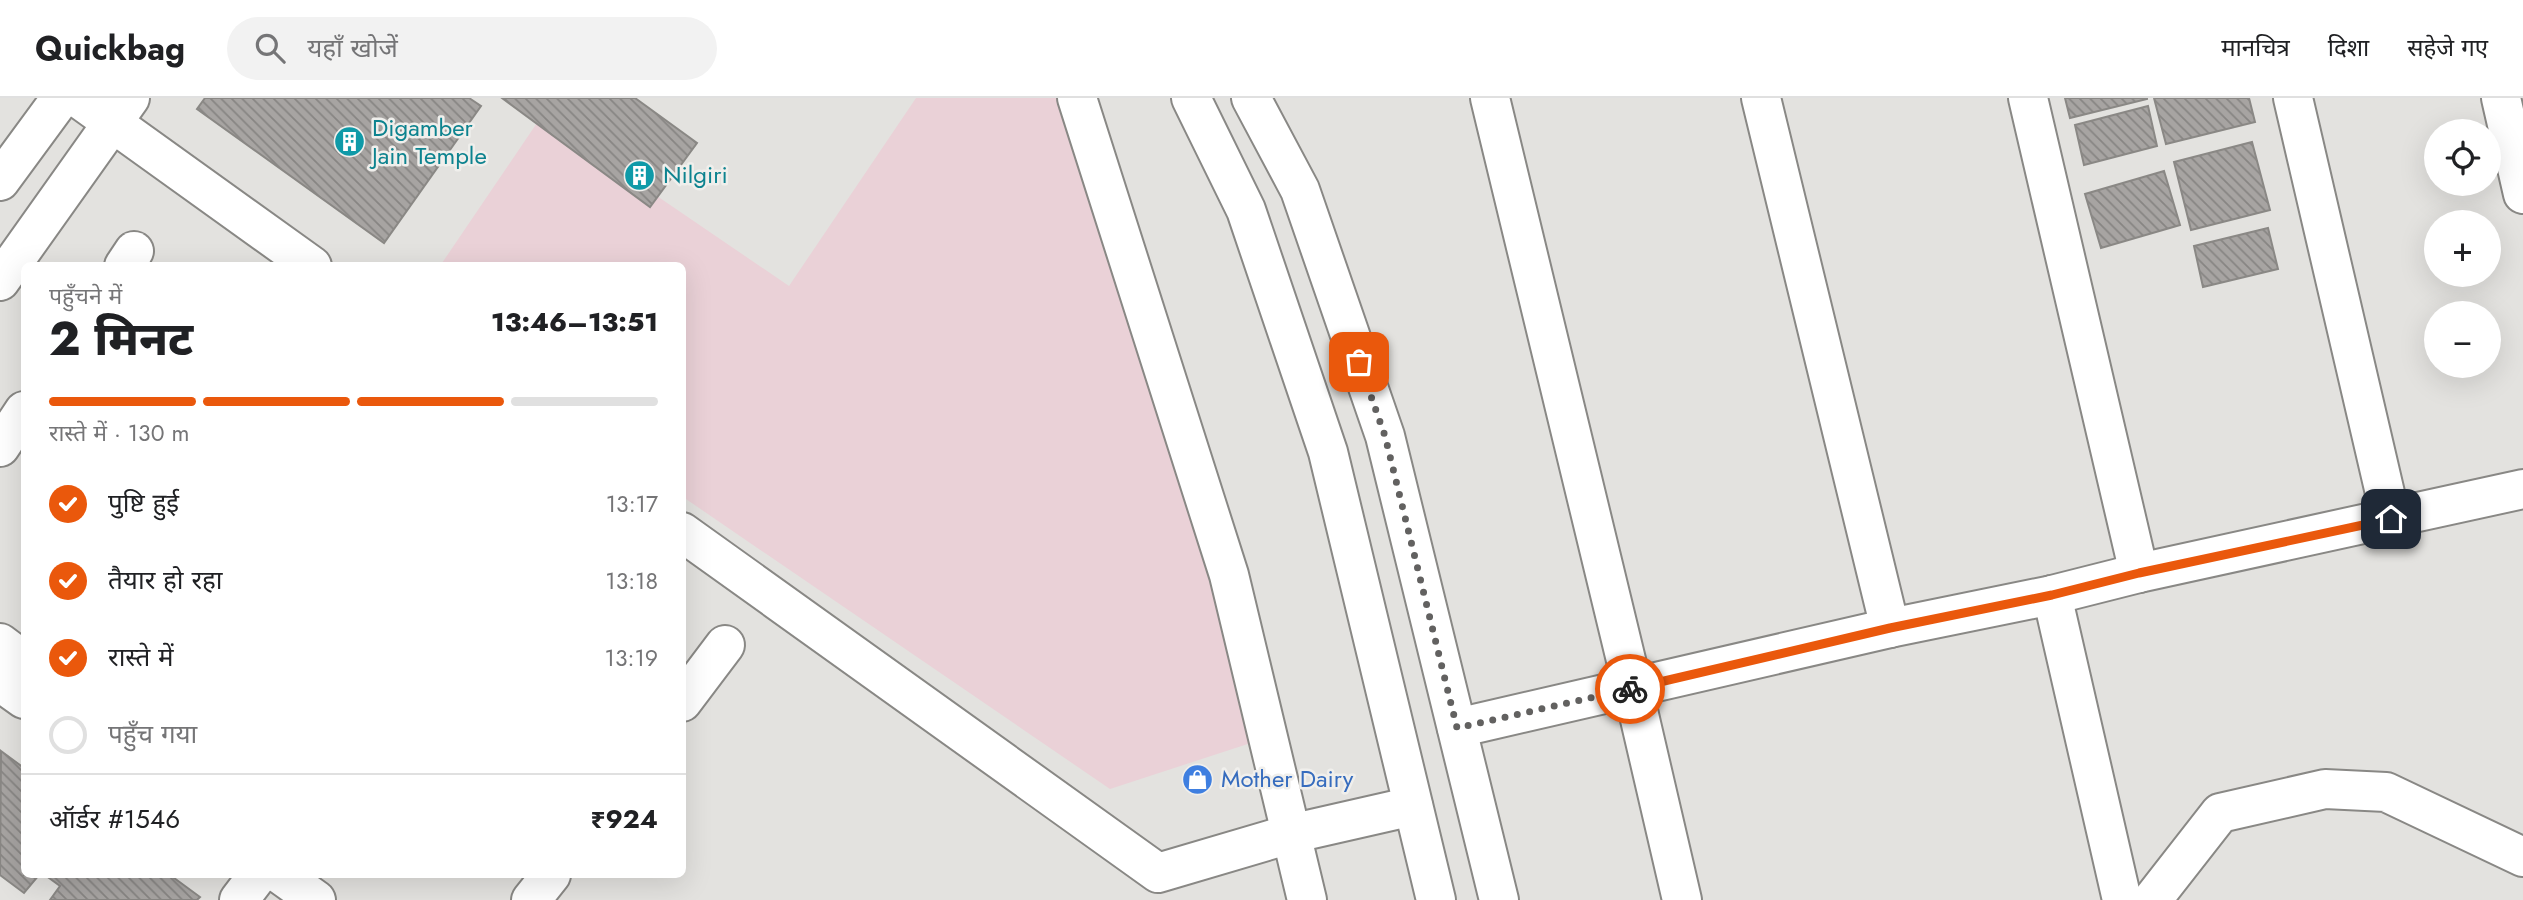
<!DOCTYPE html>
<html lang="hi">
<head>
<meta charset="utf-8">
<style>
	:root { --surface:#fff; --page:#f2f2f2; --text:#202124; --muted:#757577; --line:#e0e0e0; --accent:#ea580c }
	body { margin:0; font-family:Jost,"Noto Sans Devanagari",sans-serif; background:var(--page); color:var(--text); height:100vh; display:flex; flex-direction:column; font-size:26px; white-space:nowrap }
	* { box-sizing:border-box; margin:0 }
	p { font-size:23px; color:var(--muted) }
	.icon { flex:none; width:38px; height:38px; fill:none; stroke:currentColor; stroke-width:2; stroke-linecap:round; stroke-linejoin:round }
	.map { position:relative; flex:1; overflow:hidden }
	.panel { position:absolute; left:21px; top:164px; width:665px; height:616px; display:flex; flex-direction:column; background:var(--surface); border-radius:10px; box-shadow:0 7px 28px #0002 }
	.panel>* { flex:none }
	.controls { position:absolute; left:2424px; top:21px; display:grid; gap:14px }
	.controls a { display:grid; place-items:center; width:77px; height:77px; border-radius:50%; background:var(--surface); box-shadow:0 7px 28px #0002; font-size:35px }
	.pin { position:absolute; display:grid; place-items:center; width:60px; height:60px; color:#fff; margin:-30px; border-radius:14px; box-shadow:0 4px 10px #0006 }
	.courier { position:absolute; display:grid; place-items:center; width:70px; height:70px; margin:-35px; border:5px solid #ea580c; border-radius:50%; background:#fff; color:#222; box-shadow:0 2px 9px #0007 }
	.summary em { font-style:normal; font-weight:800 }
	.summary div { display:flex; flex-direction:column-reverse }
	.summary { display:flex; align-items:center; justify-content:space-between; height:119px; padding:0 28px }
	h1 { font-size:46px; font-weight:800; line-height:52px }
	.bar { display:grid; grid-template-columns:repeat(4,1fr); gap:10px 7px; align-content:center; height:84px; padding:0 28px }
	.bar i { height:9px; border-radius:5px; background:var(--line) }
	.bar .on { background:var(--accent) }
	.bar p { grid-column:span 4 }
	.line { display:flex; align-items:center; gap:18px; padding:0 28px; border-top:2px solid var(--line) }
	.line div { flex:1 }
	ol { padding:0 28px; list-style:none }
	li { display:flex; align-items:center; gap:21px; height:77px }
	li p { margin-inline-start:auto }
	li .icon { padding:7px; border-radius:50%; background:var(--accent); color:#fff; stroke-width:4 }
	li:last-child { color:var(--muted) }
	li i { width:38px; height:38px; border:4px solid var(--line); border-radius:50% }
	header { display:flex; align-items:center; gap:42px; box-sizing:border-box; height:98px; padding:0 35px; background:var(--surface); border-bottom:2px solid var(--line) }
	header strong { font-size:33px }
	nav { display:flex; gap:38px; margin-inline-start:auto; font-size:24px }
	.search { width:490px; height:63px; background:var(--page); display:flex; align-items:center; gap:18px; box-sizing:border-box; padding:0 24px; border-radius:38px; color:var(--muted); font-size:26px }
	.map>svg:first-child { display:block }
	.commercial { fill:#ead1d7 }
	.building { fill:url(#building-back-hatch); stroke:#8a8885; stroke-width:2 }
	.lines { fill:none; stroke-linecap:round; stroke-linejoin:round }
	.minor-casing { stroke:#898885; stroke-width:42 }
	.tertiary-casing { stroke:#898885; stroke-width:42 }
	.minor { stroke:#fff; stroke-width:38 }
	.tertiary { stroke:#fff; stroke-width:38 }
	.done { stroke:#626160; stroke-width:7; stroke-dasharray:0 12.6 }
	.route { stroke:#ea580c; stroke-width:9 }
	.labels { text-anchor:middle; stroke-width:5; stroke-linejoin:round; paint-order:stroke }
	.culture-label { font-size:24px; fill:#0d838f; stroke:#f0efec; text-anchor:start }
	.shop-label { font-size:24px; fill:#366cbe; stroke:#f0efec; text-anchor:start }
</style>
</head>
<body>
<header>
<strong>Quickbag</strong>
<div class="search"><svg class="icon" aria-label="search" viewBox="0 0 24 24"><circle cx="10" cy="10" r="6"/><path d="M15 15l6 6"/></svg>यहाँ खोजें</div>
<nav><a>मानचित्र</a><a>दिशा</a><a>सहेजे गए</a></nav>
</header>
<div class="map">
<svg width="2523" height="802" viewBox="0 0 2523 802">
	<defs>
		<pattern id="building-back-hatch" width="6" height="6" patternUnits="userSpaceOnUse" patternTransform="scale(1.75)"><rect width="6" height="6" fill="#a7a4a2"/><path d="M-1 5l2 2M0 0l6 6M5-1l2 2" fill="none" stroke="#878583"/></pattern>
	</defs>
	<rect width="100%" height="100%" fill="#e3e2df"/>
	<polygon class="commercial" points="916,0 1058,0 1263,641 1110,691 683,399 682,168 440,168 541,19 789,188"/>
	<g class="building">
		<polygon points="205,0 469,0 481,8 384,145 197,11"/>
		<polygon points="502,0 635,0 697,45 650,109"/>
		<polygon points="2065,0 2147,0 2147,1 2070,20"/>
		<polygon points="2154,0 2249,0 2255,24 2166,46"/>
		<polygon points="2148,8 2157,48 2084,67 2075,27"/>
		<polygon points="2252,44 2270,112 2191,132 2174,64"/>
		<polygon points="2164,73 2180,127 2101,150 2085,96"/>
		<polygon points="2268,130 2278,171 2203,189 2194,148"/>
		<polygon points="1,653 24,670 24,777 39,777 24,795 0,777"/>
		<polygon points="45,777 170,777 200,799 197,802 50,802 60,788"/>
	</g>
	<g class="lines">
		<defs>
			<g id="minor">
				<polyline points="78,0 312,168"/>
				<polyline points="1077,0 1229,477 1307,802"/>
				<polyline points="1490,0 1633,591 1682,802"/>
				<polyline points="1761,0 1890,530"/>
				<polyline points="2028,0 2139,475"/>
				<polyline points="2293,0 2391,421"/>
				<polyline points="2501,0 2523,96"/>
				<polyline points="0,83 61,0"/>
				<polyline points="124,168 134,153"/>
				<polyline points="0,183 130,0"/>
				<polyline points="0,349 24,313"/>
				<polyline points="682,434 1158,775 1290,736 1413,708"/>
				<polyline points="2052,497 2122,802"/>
				<polyline points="0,545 24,563"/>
				<polyline points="0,584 24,601"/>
				<polyline points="682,604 725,547"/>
				<polyline points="1457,630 1890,530 2052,497 2139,475 2523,391"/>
				<polyline points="281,777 316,802"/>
				<polyline points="239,802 258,777"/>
				<polyline points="531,802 551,777"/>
				<polyline points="2152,802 2220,715 2325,691 2386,694 2523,759"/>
			</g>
			<g id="tertiary">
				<polyline points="1191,0 1246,112 1328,354 1436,802"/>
				<polyline points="1251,0 1300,92 1385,338 1499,802"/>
			</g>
		</defs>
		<use href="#minor" class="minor-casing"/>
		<use href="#tertiary" class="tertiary-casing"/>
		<use href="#minor" class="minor"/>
		<use href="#tertiary" class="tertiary"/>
	</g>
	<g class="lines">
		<polyline class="done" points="1359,264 1385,338 1457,630 1630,591"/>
		<polyline class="route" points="1630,591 1890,530 2052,497 2139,475 2391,421"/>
	</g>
	<defs>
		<symbol id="building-disc" viewBox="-11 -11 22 22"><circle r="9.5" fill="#0f9aa8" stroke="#f0efec"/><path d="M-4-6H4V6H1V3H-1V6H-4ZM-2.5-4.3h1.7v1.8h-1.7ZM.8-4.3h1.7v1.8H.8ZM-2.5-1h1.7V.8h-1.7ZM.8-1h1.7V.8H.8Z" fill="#fff"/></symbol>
		<symbol id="shop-disc" viewBox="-11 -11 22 22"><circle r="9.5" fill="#3f7fe0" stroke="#f0efec"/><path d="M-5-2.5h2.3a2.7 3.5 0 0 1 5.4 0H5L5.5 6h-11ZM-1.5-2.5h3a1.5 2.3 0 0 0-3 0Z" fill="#fff"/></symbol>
	</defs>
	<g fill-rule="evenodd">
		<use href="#building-disc" x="332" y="26" width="35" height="35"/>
		<use href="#building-disc" x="622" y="60" width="35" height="35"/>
		<use href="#shop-disc" x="1180" y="664" width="35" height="35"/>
	</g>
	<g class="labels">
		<g class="culture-label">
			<text x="372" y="38">Digamber<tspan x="372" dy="28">Jain Temple</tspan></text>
			<text x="663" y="85">Nilgiri</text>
		</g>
		<g class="shop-label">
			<text x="1221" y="689">Mother Dairy</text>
		</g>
	</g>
</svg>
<div class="controls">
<a><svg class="icon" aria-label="locate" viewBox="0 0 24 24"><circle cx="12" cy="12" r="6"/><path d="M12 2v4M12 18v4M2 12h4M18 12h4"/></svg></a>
<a>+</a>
<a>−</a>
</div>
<div class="pin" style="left:1359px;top:264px;background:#ea580c"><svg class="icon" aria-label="bag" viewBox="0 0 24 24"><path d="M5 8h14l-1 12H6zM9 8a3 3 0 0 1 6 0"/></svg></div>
<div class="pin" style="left:2391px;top:421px;background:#1f2937"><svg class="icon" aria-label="home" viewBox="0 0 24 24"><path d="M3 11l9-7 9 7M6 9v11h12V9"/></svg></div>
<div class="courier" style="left:1630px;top:591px"><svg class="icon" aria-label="bike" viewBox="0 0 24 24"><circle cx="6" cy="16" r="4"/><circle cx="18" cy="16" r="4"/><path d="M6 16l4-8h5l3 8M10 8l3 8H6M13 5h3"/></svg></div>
<section class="panel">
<div class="summary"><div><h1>2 मिनट</h1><p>पहुँचने में</p></div><em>13:46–13:51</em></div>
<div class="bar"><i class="on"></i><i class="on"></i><i class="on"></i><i></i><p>रास्ते में · 130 m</p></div>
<ol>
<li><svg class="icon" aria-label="check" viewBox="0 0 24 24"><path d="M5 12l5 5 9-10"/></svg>पुष्टि हुई<p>13:17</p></li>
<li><svg class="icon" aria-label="check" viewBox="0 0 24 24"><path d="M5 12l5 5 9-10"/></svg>तैयार हो रहा<p>13:18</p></li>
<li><svg class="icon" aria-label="check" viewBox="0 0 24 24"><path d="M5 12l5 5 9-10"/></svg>रास्ते में<p>13:19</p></li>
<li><i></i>पहुँच गया</li>
</ol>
<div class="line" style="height:91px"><div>ऑर्डर #1546</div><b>₹924</b></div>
</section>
</div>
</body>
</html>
